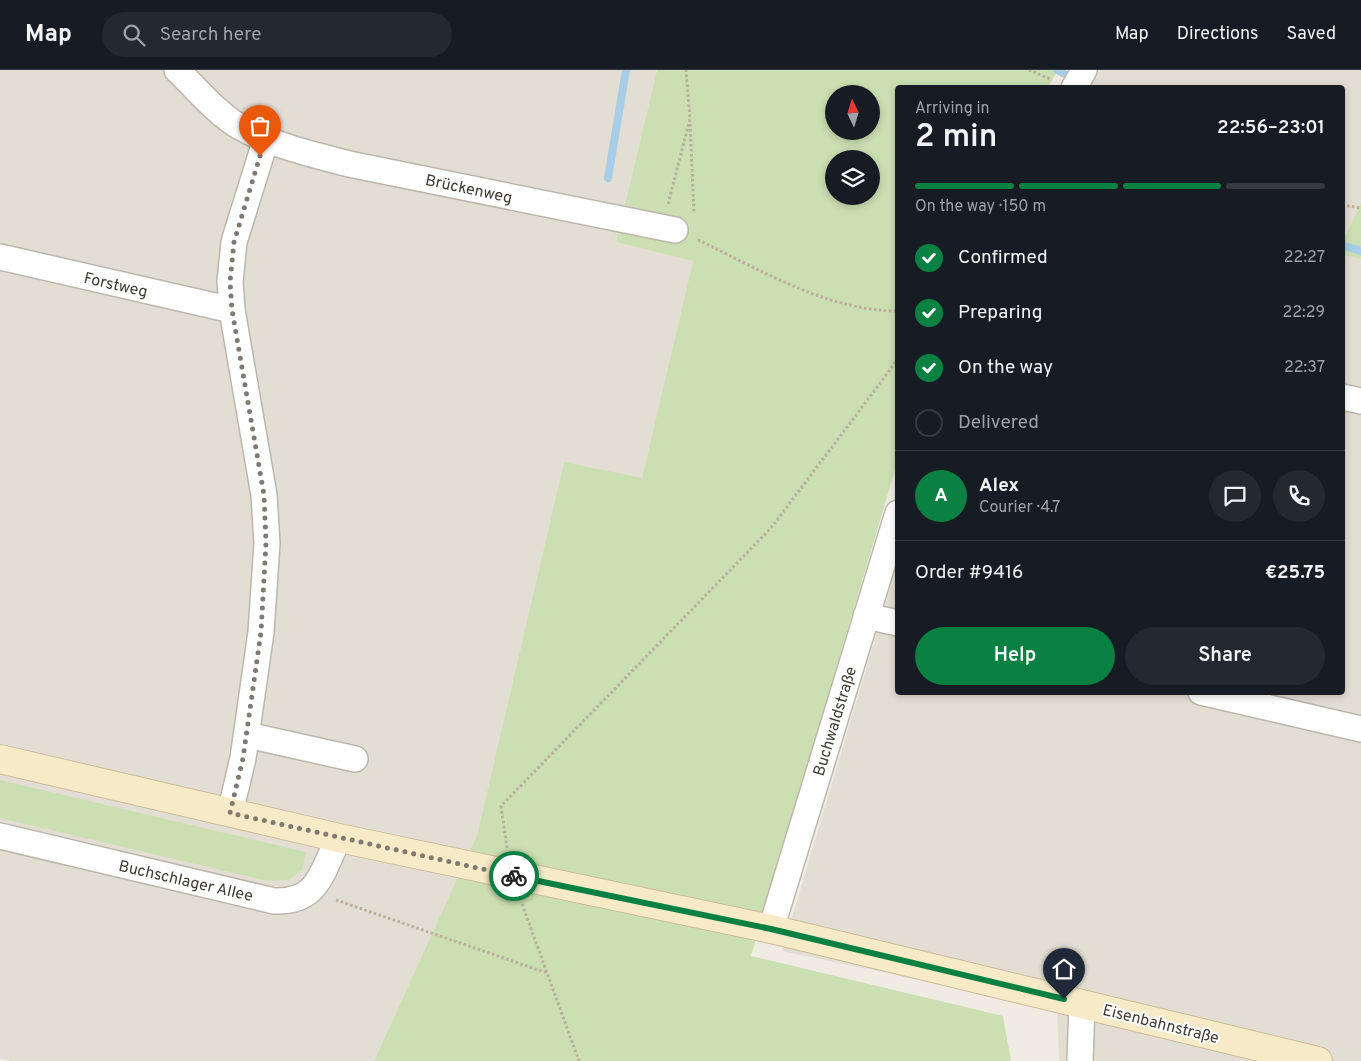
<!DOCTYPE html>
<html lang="en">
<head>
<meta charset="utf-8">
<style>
	:root { --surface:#171b24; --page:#242831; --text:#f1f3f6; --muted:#9ea1a6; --line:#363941; --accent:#0b8043 }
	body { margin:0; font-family:Overpass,sans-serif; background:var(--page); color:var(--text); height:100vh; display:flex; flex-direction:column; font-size:19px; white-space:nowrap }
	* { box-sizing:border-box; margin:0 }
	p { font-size:16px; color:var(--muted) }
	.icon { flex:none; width:28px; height:28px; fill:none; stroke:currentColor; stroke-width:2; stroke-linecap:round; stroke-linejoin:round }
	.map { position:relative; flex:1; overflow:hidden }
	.sheet { position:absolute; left:895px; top:15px; width:450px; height:610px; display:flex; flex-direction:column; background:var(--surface); border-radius:5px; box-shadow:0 2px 8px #0003 }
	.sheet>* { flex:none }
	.needle { width:32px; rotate:356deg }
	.tools { position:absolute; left:825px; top:15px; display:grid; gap:10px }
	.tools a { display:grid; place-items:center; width:55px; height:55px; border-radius:50%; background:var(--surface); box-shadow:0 2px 8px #0003; font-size:25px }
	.pin { position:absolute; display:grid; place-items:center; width:42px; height:42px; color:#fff; margin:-51px -21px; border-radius:50% 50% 50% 0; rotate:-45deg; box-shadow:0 0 5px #0007 }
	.pin .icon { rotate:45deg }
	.courier { position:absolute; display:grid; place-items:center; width:50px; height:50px; margin:-25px; border:4px solid #0b8043; border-radius:50%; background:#fff; color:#222; box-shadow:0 1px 6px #0007 }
	.headline em { font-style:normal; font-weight:600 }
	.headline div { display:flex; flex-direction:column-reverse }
	.headline { display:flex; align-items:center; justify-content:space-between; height:85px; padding:0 20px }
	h1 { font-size:32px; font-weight:600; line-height:38px }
	.bar { display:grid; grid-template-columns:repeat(4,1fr); gap:8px 5px; align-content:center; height:60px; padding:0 20px }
	.bar i { height:6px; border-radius:4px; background:var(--line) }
	.bar .selected { background:var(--accent) }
	.bar p { grid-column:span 4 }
	.line { display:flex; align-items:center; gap:12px; padding:0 20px; border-top:1px solid var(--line) }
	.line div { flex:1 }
	.round { display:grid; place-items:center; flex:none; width:52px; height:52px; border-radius:26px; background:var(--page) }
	ol { padding:0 20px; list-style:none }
	li { display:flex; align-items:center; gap:15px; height:55px }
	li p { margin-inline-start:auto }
	li .icon { padding:5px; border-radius:50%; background:var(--accent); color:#fff; stroke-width:4 }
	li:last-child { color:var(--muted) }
	li i { width:28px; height:28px; border:2px solid var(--line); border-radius:50% }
	.button { display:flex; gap:10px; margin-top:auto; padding:10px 20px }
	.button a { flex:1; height:58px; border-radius:30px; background:var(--accent); color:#fff; font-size:20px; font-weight:600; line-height:58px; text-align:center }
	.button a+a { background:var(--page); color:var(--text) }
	header { display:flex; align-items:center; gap:30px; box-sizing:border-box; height:70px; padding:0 25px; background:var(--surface); border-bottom:1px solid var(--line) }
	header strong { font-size:24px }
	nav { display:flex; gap:28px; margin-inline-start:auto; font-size:18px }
	.search { width:350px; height:45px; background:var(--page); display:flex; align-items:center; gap:12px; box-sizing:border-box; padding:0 18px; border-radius:28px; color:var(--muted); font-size:19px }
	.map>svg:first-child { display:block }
	.residential { fill:#e3ded3 }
	.green { fill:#ccdfb2; fill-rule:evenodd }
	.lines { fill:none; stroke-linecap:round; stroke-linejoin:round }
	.stream { stroke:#a7cee6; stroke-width:8 }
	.street-casing { stroke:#bdb6ab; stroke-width:28 }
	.secondary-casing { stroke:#cabc99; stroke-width:30 }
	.path { stroke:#baae9b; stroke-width:3; stroke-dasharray:2.5 2.5; stroke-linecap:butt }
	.street { stroke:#fff; stroke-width:25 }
	.secondary { stroke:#f7eac7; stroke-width:28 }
	.done { stroke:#7e7a72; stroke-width:5; stroke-dasharray:0 9 }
	.route { stroke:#0b8043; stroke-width:6 }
	.labels { text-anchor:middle; stroke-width:4; stroke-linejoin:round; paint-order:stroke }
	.street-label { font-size:16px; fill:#413c35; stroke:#fff }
</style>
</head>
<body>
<header>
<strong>Map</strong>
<div class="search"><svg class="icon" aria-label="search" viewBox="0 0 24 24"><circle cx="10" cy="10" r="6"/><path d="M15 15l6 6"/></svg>Search here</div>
<nav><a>Map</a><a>Directions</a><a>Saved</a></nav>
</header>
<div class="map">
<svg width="1361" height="991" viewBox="0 0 1361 991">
	<rect width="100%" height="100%" fill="#f0ece4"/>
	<g class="residential">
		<polygon points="0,0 657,0 616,172 693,191 642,409 564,392 477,765 374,991 10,991 0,988"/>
		<polygon points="1092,0 1361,0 1361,133 1343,170 1342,18 1084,18"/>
		<polygon points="1343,185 1361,189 1361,991 1059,991 1057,939 782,881 897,495 898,622 1342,622"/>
	</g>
	<g class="green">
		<path d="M 657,0 L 1058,0 L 1048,17 L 898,18 L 897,393 L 751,886 L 1003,946 L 1011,991 L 374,991 L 477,765 L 564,392 L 642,408 L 693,191 L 616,172 ZM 834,24 L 871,24 L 871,61 L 834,61 ZM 834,89 L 871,89 L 871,126 L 834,126 Z"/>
		<polygon points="1361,133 1361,189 1343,185 1343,170"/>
		<polygon points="0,710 306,782 302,800 288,810 268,811 0,748"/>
	</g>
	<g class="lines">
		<g class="stream">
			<polyline points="1057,0 1076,10"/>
			<polyline points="608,108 626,0"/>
			<polyline points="1342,175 1361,181"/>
		</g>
		<defs>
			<g id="street">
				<path d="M 177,0 C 197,19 216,43 240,57 C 274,76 312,84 349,94 L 675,160"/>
				<polyline points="1074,18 1084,0"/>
				<polyline points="0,187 232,240"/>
				<polyline points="1342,327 1361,331"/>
				<polyline points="866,546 898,553"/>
				<polyline points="1201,622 1361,659"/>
				<polyline points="247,665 355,689"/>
				<polyline points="230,743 243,688 261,562 267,473 264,425 232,240 230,212 234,172 266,69"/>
				<path d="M 0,766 L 274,831 C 319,833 321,802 339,768"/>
				<polyline points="771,859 898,443"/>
				<polyline points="1080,991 1082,934"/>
			</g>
			<polyline id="secondary" points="0,689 339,768 771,859 1318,991"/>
		</defs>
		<use href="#street" class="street-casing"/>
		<use href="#secondary" class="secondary-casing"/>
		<g class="path">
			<polyline points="1029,0 1052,10"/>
			<polyline points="690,54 694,143"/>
			<polyline points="668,134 690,49 686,0"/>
			<polyline points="1342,135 1361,138"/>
			<path d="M 698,170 C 761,200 827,241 898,241"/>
			<polyline points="507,778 501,736 771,458 898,289"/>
			<polyline points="336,830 547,903"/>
			<polyline points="522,834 579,991"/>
		</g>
		<use href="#street" class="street"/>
		<use href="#secondary" class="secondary"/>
	</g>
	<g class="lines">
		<polyline class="done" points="260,86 234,172 230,212 232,240 264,425 266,473 261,562 243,688 230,743 514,806"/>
		<polyline class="route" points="514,806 771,859 1064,929"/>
	</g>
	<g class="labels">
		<g class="street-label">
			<text transform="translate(469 118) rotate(12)" y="6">Brückenweg</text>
			<text transform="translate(116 214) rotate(13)" y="6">Forstweg</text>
			<text transform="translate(834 651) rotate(-73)" y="6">Buchwaldstraße</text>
			<text transform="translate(186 810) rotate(13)" y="6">Buchschlager Allee</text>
			<text transform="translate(1161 953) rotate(14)" y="6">Eisenbahnstraße</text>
		</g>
	</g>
</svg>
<div class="tools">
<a><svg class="needle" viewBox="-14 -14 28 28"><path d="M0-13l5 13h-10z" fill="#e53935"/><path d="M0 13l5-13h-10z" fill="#9ea1a6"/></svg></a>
<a><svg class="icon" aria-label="layers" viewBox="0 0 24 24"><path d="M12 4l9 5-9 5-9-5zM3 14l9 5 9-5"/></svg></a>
</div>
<div class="pin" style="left:260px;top:86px;background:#ea580c"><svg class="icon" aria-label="bag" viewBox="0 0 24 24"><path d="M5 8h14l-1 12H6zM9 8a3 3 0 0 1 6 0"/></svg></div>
<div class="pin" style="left:1064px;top:929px;background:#1f2937"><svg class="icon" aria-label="home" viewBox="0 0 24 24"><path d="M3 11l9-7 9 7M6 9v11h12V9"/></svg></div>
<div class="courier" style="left:514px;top:806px"><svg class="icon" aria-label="bike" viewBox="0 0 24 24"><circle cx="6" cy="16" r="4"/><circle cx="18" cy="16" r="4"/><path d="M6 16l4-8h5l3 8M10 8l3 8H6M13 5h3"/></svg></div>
<section class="sheet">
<div class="headline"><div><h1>2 min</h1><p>Arriving in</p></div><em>22:56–23:01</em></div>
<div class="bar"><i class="selected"></i><i class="selected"></i><i class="selected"></i><i></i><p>On the way · 150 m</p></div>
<ol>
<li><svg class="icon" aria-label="check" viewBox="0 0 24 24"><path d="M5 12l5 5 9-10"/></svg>Confirmed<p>22:27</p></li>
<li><svg class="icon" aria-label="check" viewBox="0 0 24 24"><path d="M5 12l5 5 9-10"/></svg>Preparing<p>22:29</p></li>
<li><svg class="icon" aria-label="check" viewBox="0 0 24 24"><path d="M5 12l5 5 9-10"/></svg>On the way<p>22:37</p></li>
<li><i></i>Delivered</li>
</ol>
<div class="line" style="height:90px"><b class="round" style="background:var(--accent);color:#fff">A</b><div><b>Alex</b><p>Courier · 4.7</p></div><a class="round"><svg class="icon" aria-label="chat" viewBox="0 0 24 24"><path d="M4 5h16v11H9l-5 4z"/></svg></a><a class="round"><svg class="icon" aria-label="phone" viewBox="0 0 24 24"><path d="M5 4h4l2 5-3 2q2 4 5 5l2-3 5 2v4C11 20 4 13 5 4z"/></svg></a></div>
<div class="line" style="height:65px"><div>Order #9416</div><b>€25.75</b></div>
<div class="button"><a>Help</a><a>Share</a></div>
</section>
</div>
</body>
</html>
